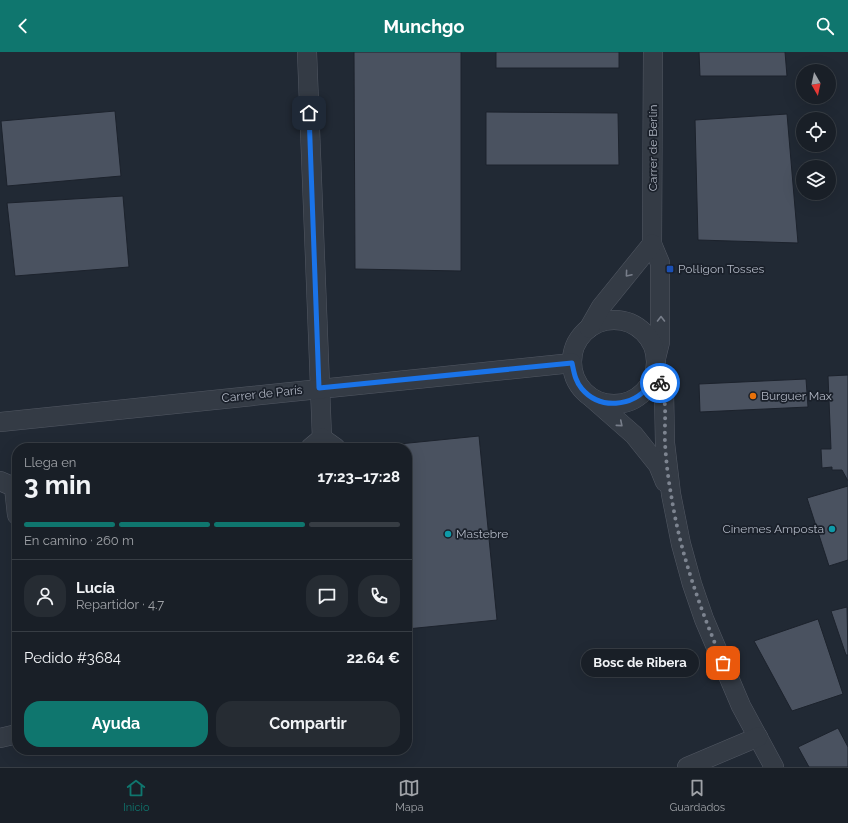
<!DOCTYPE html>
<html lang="es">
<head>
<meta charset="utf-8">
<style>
	:root { --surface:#191f27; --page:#262c33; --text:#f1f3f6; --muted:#9fa2a7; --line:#373d44; --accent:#0f766e }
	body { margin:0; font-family:Raleway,sans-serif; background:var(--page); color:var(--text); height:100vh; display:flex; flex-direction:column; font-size:15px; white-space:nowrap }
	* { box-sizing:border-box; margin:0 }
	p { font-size:13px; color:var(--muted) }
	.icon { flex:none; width:22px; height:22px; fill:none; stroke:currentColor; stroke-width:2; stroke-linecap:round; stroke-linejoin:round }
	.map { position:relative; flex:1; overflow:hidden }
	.drawer { position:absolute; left:12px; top:391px; width:400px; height:312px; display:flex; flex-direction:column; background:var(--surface); border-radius:16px; box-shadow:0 4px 16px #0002,0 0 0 1px var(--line) }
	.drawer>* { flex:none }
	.needle { width:26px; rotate:171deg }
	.controls { position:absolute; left:796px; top:12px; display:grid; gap:8px }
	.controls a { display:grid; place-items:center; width:40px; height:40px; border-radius:50%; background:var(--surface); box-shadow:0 4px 16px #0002,0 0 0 1px var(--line); font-size:20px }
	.pin { position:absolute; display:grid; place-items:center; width:34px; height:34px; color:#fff; margin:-17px; border-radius:8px; box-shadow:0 2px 6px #0006 }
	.courier { position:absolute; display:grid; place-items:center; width:40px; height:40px; margin:-20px; border:3px solid #1a73e8; border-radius:50%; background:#fff; color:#222; box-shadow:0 1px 5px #0007 }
	.bubble { position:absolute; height:28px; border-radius:14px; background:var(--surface); box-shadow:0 4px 16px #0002,0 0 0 1px var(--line); font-size:13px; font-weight:700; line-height:28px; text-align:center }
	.summary em { font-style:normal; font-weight:700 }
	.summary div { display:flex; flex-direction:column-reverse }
	.summary { display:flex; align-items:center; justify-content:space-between; height:68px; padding:0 12px }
	h1 { font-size:26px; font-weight:700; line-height:30px }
	.bar { display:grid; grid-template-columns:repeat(4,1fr); gap:6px 4px; align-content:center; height:48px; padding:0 12px }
	.bar i { height:5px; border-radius:3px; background:var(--line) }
	.bar .active { background:var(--accent) }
	.bar p { grid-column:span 4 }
	.line { display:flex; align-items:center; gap:10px; padding:0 12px; border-top:1px solid var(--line) }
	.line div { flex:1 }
	.round { display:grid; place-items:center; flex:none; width:42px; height:42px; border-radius:16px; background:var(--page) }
	.action { display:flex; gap:8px; margin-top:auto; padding:8px 12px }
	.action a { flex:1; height:46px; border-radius:16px; background:var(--accent); color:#fff; font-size:16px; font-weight:700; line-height:46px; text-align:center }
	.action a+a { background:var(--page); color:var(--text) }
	header { display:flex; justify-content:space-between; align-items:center; height:52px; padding:0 12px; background:var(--accent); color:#fff; font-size:18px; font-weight:700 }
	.tab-bar { display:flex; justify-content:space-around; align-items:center; height:56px; border-top:1px solid var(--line); background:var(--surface); font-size:11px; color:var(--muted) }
	.tab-bar a { display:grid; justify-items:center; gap:2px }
	.tab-bar .active { color:var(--accent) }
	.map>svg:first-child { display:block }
	.building { fill:#4a5260; stroke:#1c222c }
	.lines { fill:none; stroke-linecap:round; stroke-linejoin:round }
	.street-casing { stroke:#525863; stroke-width:20 }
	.street { stroke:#343b45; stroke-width:19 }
	.oneway { stroke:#787e8a }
	.done { stroke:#7d8490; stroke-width:4; stroke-dasharray:0 7.2 }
	.route { stroke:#1a73e8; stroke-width:5 }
	.transit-dot { fill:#1a4fb4; stroke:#1a202a; stroke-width:1.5 }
	.food-dot { fill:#e8710a; stroke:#1a202a; stroke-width:1.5 }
	.culture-dot { fill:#0f9aa8; stroke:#1a202a; stroke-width:1.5 }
	.labels { text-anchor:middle; stroke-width:3.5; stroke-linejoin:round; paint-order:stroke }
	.street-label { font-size:12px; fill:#afb5c2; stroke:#1a202a }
	.poi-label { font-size:12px; fill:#afb5c2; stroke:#1a202a; text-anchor:start }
</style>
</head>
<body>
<header><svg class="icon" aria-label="back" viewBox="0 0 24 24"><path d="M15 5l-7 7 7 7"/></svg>Munchgo<svg class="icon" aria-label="search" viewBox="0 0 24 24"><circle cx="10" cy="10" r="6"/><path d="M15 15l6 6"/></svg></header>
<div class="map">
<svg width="848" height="715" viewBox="0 0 848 715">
	<rect width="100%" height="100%" fill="#212934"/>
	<g class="building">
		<polygon points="354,0 461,0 461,219 355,217"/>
		<rect x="496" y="0" width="123" height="16"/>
		<polygon points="699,0 785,0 787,24 700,24"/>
		<polygon points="115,59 121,124 7,134 1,69"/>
		<polygon points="486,60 618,61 619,113 486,113"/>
		<polygon points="787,62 798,191 698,188 695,68"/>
		<polygon points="123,144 129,215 15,224 7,151"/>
		<polygon points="848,323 848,429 842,418 832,418 832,415 822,416 821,397 831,397 828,324"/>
		<polygon points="806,327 808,355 700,360 699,332"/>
		<polygon points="479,384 497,568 407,577 407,396 390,396 389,393"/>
		<polygon points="848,434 848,508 829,514 807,446"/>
		<polygon points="847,555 848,603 846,603 831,559"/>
		<polygon points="818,567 843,642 792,659 754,589"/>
		<polygon points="838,676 848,695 848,715 809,715 798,695"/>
	</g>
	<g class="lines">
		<defs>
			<g id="street">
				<polyline points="307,0 322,386"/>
				<polyline points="653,0 652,192 660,211 660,290 656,306"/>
				<circle cx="614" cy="310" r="42"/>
				<polyline points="589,276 601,255 652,192"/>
				<polyline points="655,320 664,340 665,391 671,442 681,492 692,532 704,567 741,654 774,715"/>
				<polyline points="593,347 634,383 658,413 665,430"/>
				<polyline points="0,370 572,311"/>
				<polyline points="310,396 322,386 336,396"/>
				<polyline points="0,429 14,435 17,463"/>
				<polyline points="0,686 17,682"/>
				<polyline points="687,715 758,685"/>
			</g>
		</defs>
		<use href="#street" class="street-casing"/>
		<use href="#street" class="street"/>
	</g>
	<defs><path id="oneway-chevron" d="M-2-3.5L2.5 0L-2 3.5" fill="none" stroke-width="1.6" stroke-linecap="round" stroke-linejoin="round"/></defs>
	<g class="oneway">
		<use href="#oneway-chevron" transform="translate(628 222) rotate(130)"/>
		<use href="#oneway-chevron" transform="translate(661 267) rotate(-90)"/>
		<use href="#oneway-chevron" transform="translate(620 372) rotate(40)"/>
	</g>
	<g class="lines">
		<path class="done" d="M 660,331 C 668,349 664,371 665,391 C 666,408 668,426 671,442 C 680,501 700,556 723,611"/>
		<path class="route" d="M 309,61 L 319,336 L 572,311 C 574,320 575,329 582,337 C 600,358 632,355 649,334 C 652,330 653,325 655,320 L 660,331"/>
	</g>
	<rect class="transit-dot" x="666" y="213" width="8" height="8" rx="2"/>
	<circle class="food-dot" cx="753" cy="344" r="4"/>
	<g class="culture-dot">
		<circle cx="832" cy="477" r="4"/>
		<circle cx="448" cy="482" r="4"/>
	</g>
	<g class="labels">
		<g class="street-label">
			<text transform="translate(653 96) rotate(-90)" y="4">Carrer de Berlín</text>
			<text transform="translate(262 342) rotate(-6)" y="4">Carrer de París</text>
		</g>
		<g class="poi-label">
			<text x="678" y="221">Pol·ligon Tosses</text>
			<text x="761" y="348">Burguer Max</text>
			<text x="824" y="481" text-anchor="end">Cinemes Amposta</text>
			<text x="456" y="486">Mastebre</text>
		</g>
	</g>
</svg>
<div class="controls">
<a><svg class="needle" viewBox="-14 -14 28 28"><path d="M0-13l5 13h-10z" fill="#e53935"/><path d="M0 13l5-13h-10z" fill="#9fa2a7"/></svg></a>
<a><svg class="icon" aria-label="locate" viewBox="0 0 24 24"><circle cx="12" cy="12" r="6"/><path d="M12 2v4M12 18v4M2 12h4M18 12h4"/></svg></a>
<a><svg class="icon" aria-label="layers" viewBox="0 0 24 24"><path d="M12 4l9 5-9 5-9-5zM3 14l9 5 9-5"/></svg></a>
</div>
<div class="pin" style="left:723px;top:611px;background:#ea580c"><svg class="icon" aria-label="bag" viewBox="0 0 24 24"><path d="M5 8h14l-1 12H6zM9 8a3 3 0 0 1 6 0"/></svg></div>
<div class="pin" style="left:309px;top:61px;background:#1f2937"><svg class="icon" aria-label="home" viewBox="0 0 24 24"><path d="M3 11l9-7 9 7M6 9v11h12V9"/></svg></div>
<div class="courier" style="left:660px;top:331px"><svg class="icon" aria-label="bike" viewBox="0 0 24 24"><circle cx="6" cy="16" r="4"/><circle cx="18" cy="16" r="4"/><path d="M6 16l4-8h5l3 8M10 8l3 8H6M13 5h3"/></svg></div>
<div class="bubble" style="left:581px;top:597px;width:118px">Bosc de Ribera</div>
<section class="drawer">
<div class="summary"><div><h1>3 min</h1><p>Llega en</p></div><em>17:23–17:28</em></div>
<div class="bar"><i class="active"></i><i class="active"></i><i class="active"></i><i></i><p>En camino · 260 m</p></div>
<div class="line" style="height:72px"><a class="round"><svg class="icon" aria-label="person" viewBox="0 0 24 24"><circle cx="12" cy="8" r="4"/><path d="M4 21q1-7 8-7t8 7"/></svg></a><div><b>Lucía</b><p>Repartidor · 4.7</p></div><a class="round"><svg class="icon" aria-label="chat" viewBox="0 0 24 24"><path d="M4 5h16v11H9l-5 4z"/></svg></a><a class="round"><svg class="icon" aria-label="phone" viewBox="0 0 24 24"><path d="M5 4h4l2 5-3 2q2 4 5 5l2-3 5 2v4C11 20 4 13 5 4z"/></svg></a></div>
<div class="line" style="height:52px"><div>Pedido #3684</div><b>22.64 €</b></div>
<div class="action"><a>Ayuda</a><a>Compartir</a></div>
</section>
</div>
<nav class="tab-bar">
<a class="active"><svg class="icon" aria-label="home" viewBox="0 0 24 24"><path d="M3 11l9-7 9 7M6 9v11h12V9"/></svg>Inicio</a>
<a><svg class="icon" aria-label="map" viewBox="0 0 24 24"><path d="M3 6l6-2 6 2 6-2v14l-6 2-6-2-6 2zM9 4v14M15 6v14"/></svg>Mapa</a>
<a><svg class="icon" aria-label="saved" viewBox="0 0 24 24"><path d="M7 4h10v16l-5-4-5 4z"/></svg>Guardados</a>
</nav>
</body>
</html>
